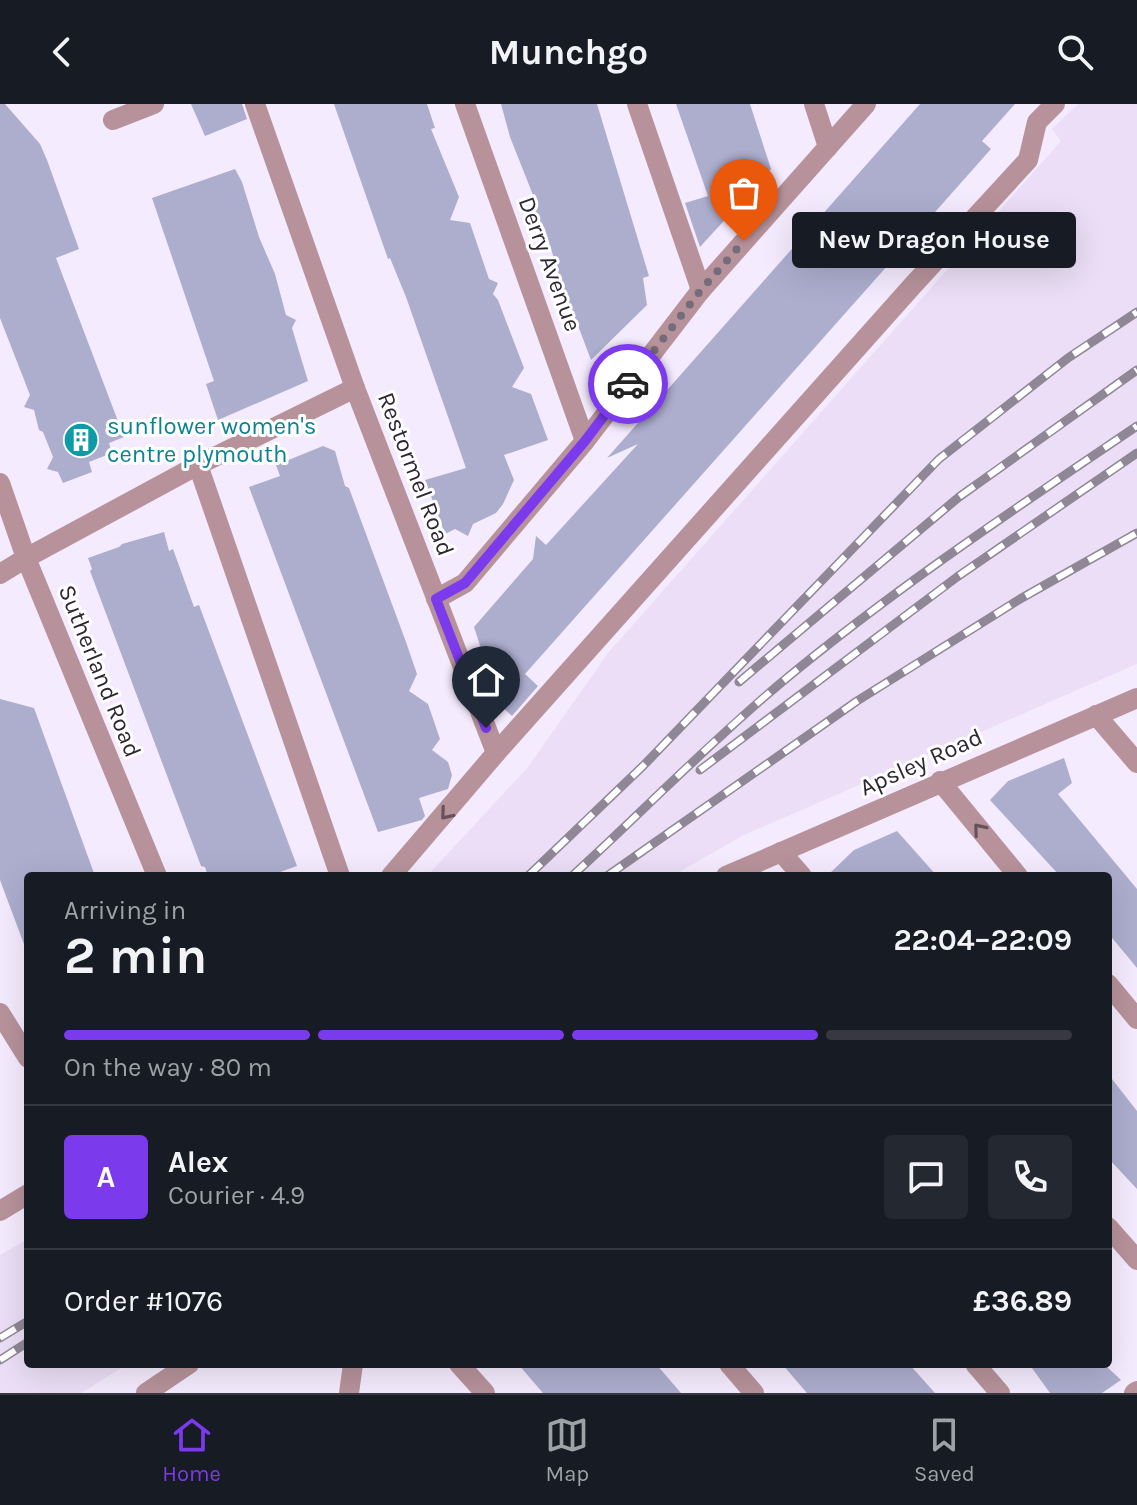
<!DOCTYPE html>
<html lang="en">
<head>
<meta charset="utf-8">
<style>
	:root { --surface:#171b24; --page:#242831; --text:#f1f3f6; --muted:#9ea1a6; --line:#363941; --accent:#7c3aed }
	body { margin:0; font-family:Karla,sans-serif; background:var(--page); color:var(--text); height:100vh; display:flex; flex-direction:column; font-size:30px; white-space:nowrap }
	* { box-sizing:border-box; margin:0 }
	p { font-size:26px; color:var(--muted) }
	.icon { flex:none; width:44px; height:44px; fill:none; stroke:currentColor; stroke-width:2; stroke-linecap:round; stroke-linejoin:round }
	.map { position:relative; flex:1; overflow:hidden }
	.panel { position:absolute; left:24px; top:768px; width:1088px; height:496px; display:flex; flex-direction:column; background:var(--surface); border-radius:8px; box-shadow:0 8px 32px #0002 }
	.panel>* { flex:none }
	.pin { position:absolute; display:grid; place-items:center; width:68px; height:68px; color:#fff; margin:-82px -34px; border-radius:50% 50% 50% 0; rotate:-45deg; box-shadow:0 0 8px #0007 }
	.pin .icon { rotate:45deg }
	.courier { position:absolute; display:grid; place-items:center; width:80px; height:80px; margin:-40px; border:6px solid #7c3aed; border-radius:50%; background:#fff; color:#222; box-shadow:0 2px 10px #0007 }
	.bubble { position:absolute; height:56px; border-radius:8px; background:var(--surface); box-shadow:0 8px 32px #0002; font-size:26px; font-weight:700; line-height:56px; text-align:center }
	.head em { font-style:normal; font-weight:700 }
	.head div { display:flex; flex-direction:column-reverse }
	.head { display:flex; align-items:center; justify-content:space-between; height:136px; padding:0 40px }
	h1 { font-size:52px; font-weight:700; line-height:60px }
	.bar { display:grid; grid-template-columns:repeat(4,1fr); gap:12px 8px; align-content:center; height:96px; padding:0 40px }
	.bar i { height:10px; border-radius:6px; background:var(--line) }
	.bar .on { background:var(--accent) }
	.bar p { grid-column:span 4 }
	.line { display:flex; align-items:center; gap:20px; padding:0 40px; border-top:2px solid var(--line) }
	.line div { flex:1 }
	.round { display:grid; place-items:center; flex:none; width:84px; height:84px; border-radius:8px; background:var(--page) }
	header { display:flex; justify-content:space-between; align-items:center; height:104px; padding:0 40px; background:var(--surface); font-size:36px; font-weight:700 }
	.tab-bar { display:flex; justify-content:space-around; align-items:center; height:112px; border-top:2px solid var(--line); background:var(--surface); font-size:22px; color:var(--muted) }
	.tab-bar a { display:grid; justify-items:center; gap:4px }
	.tab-bar .on { color:var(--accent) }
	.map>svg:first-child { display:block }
	.built { fill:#ebdef6 }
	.building { fill:#adadce }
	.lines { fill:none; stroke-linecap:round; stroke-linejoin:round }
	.minor { stroke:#b7929b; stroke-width:20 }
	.rail-casing { stroke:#8f8796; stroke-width:9 }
	.rail { stroke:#fff; stroke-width:6; stroke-dasharray:18; stroke-linecap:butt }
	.oneway { stroke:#65525d }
	.done { stroke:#746c7a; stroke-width:8; stroke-dasharray:0 14.4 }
	.route { stroke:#7c3aed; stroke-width:10 }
	.labels { text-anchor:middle; stroke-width:6; stroke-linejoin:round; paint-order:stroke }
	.street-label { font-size:24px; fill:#2e2733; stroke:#fff }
	.culture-label { font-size:24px; fill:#0d838f; stroke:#fff; text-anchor:start }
</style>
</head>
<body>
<header><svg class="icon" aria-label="back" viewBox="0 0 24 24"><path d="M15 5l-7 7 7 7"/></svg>Munchgo<svg class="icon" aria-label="search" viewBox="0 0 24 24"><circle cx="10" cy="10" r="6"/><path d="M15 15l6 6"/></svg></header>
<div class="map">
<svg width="1137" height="1289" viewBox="0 0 1137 1289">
	<rect width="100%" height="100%" fill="#f5ebfe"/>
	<g class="built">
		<polygon points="1078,0 1137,0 1137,560 744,731 672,772 427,772 528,663 608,549 1061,37 1052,25"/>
		<polygon points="28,1135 28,1260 128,1260 81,1289 0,1289 0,1151"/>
	</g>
	<g class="building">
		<polygon points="0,0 5,0 40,40 47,56 79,145 56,154 124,333 109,339 112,349 89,358 92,368 63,379 58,368 47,365 53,353 43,328 39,326 34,306 24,303 30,291 0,214"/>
		<polygon points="191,0 242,0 247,15 205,32"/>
		<polygon points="334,0 427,0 435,24 431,25 459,93 450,116 470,119 489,175 498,179 493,190 498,196 524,264 512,283 531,290 548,336 504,351 514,376 503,400 496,409 473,420 468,432 455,425 445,430 425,376 466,364 406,193 390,154 388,155"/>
		<polygon points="501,0 597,0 649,172 643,174 647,201 591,256 560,174 545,125 536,110 533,91 510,33"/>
		<polygon points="676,0 750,0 771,65 700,143 685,99 708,92"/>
		<polygon points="920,0 1015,0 982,37 991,45 525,570 538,582 512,612 499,600 474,523 533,455 536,432 546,441 638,340 607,354"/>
		<polygon points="235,65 242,78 259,133 275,170 286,211 296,216 292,224 308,277 218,316 206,280 214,277 152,94"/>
		<polygon points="323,342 335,347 345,382 349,384 406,538 417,570 409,587 428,600 440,635 432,646 448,658 452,671 448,685 419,694 425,712 422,716 378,728 249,383 280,372 276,361"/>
		<polygon points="164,428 169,447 173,445 194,503 199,501 297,762 269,772 208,772 205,763 201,762 90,467 92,465 88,454 119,443 122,440"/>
		<polygon points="0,595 34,604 95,772 28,772 28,842 25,843 0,776"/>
		<polygon points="1064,654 1072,679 1058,690 1137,785 1137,864 1108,829 1108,772 1060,772 990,696 1008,677"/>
		<polygon points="897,727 937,772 827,772 854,746"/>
		<polygon points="1108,970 1137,1007 1137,1085 1108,1054"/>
		<polygon points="518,1260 656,1260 681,1289 543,1289"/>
		<polygon points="782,1260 909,1260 935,1289 807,1289"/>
		<polygon points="1029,1260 1104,1260 1121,1276 1102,1289 1050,1289"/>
	</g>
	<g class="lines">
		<g class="minor">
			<polyline points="255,0 355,284 496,649"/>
			<polyline points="465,0 585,337"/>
			<polyline points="637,0 701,186"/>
			<polyline points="814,0 828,43"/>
			<polyline points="113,16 154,0"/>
			<polyline points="198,361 340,772"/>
			<polyline points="0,379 26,454 157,772"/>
			<polyline points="0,470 26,454 198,361 355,284"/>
			<polyline points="436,495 465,479 585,337 701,186 866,0"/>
			<polyline points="1096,611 1137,659"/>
			<polyline points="940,677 1018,772"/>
			<polyline points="781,748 802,772"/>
			<polyline points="391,772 496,649 914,180 1028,56 1037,18 1055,0"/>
			<polyline points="726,772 1137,594"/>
			<polyline points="1108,880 1137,915"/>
			<polyline points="0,909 28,954"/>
			<polyline points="0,1107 28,1090"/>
			<polyline points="1108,1123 1137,1156"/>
			<polyline points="459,1260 485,1289"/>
			<polyline points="729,1260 754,1289"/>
			<polyline points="975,1260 1000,1289"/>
			<polyline points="146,1289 189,1260"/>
			<polyline points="349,1289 353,1260"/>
			<polyline points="1134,1289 1137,1287"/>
		</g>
		<defs>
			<g id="rail">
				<polyline points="739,578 959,393 1137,266"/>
				<polyline points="700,666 957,473 1137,349"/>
				<polyline points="528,772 643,662 939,355 1068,254 1137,208"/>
				<path d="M 572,772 C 642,708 709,639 782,578 C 894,485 1016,404 1137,322"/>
				<polyline points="607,772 857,597 1020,495 1137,429"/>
				<polyline points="0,1234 28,1217"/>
				<polyline points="0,1256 28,1238"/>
			</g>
		</defs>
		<use href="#rail" class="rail-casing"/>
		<use href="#rail" class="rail"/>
	</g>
	<defs><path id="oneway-chevron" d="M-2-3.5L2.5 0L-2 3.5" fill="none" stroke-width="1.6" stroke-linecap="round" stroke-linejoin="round" transform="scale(2)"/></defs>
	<g class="oneway">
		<use href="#oneway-chevron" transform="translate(446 710) rotate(130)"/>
		<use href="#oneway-chevron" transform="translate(979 725) rotate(-130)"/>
	</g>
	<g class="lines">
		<polyline class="done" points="628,280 701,186 744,137"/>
		<polyline class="route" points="486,624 436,495 465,479 585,337 628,280"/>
	</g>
	<defs>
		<symbol id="building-disc" viewBox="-11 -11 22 22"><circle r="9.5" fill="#0f9aa8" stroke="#fff"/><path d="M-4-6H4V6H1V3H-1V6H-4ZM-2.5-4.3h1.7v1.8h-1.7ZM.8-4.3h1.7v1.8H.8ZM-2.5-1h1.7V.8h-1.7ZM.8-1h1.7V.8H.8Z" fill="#fff"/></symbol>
	</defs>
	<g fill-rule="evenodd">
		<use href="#building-disc" x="61" y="316" width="40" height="40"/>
	</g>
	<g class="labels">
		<g class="street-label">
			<text transform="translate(550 160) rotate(70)" y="8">Derry Avenue</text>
			<text transform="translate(416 370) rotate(69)" y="8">Restormel Road</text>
			<text transform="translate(100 567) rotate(68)" y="8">Sutherland Road</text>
			<text transform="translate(921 658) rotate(-24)" y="8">Apsley Road</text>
		</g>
		<g class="culture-label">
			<text x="107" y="330">sunflower women's<tspan x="107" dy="28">centre plymouth</tspan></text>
		</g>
	</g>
</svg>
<div class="pin" style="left:744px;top:137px;background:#ea580c"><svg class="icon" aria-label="bag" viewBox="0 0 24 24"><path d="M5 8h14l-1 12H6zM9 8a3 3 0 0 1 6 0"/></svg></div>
<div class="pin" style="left:486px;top:624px;background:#1f2937"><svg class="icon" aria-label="home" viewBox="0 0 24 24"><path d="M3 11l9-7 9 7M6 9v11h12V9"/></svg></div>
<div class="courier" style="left:628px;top:280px"><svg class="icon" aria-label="car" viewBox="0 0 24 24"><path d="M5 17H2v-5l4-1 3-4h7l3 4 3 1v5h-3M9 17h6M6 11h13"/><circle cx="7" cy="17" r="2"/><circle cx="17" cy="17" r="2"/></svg></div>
<div class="bubble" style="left:792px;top:108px;width:284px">New Dragon House</div>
<section class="panel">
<div class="head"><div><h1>2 min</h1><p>Arriving in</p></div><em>22:04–22:09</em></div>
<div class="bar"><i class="on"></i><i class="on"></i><i class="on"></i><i></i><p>On the way · 80 m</p></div>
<div class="line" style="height:144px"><b class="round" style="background:var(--accent);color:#fff">A</b><div><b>Alex</b><p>Courier · 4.9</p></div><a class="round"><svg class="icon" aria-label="chat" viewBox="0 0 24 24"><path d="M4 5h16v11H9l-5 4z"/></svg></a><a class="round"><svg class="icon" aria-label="phone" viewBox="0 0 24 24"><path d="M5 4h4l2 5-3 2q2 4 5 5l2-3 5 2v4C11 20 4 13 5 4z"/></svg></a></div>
<div class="line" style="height:104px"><div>Order #1076</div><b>£36.89</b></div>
</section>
</div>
<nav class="tab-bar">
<a class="on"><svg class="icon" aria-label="home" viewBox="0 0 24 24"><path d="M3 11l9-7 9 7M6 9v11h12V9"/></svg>Home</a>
<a><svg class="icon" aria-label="map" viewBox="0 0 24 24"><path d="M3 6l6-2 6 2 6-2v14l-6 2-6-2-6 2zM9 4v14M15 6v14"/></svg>Map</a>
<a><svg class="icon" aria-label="saved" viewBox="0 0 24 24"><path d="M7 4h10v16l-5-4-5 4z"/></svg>Saved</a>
</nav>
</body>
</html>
